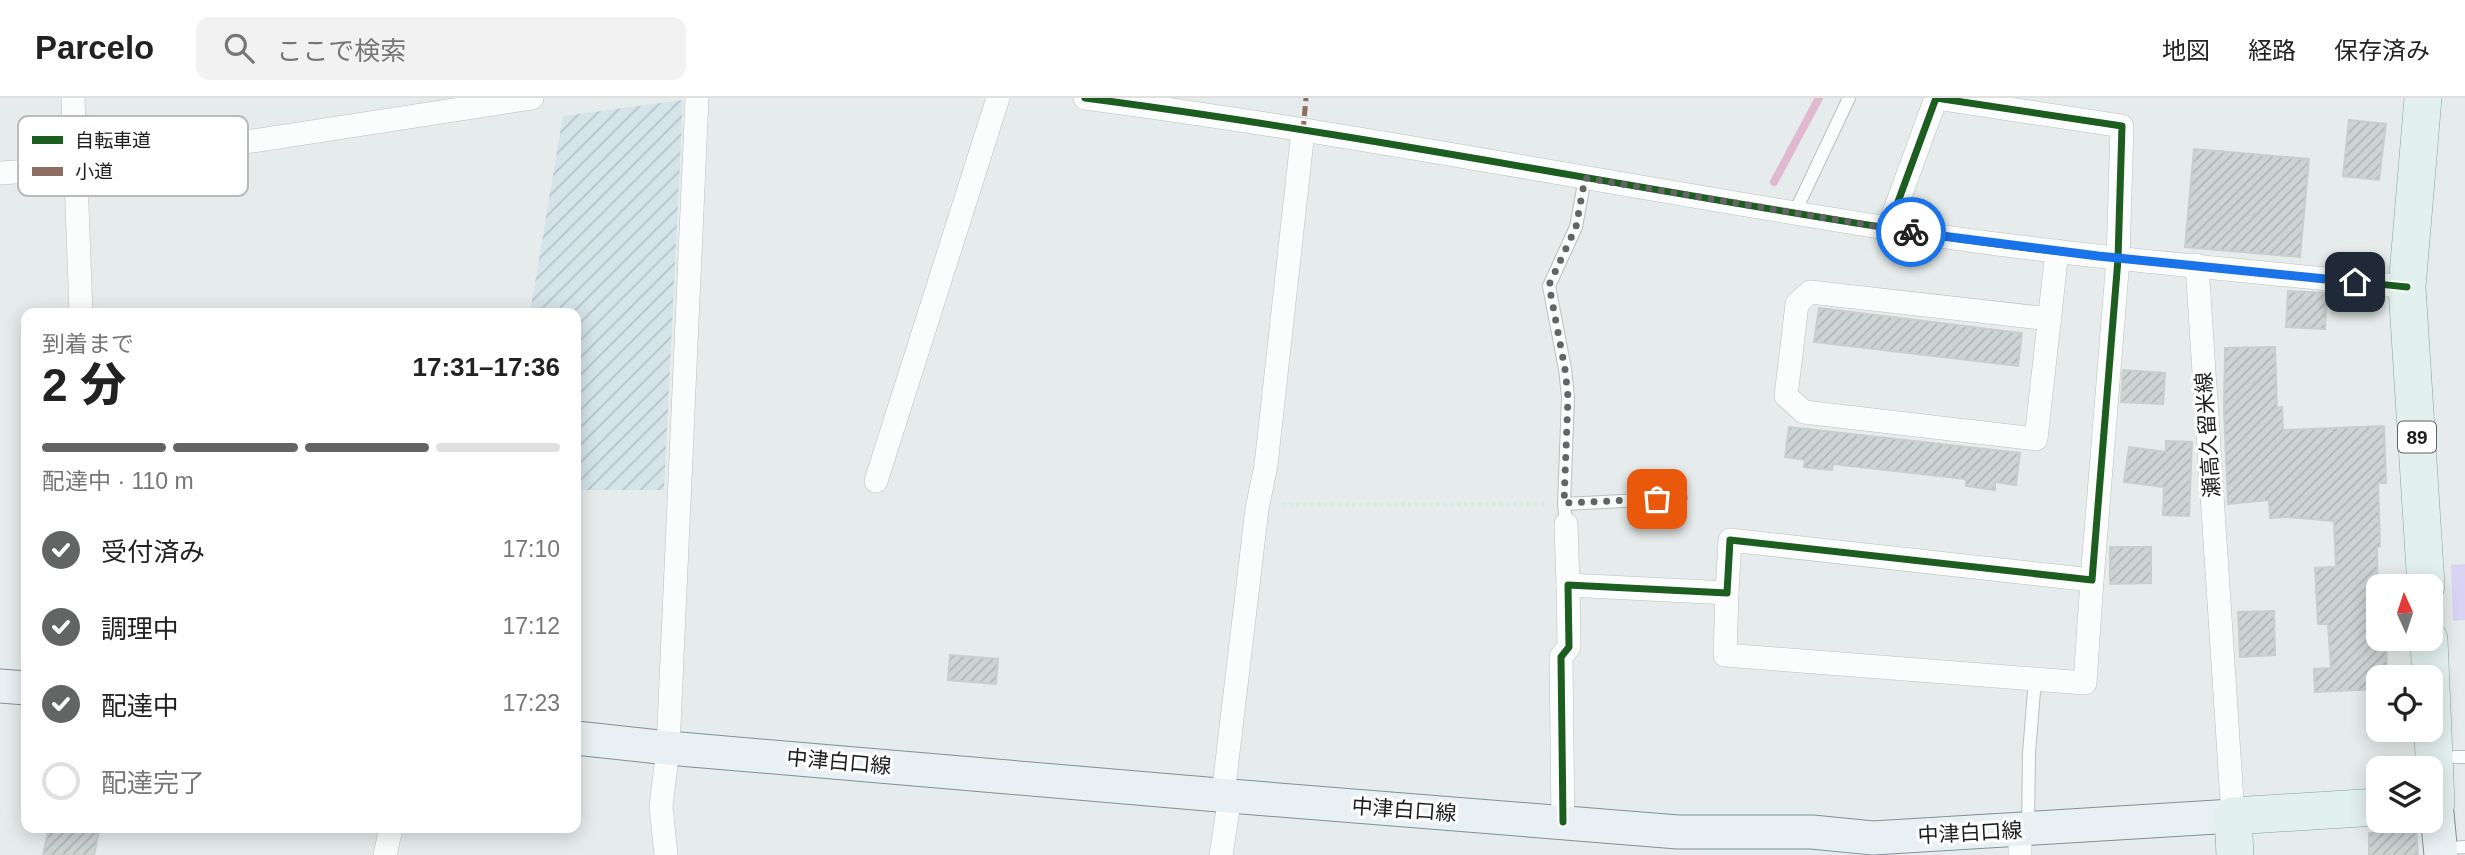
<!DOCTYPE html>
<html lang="ja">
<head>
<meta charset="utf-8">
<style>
	:root { --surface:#fff; --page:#f2f2f2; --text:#222; --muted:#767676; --line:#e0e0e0; --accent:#636565 }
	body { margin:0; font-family:Arial,"Noto Sans JP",sans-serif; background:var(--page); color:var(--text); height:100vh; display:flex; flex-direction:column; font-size:26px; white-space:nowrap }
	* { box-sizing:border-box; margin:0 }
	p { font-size:23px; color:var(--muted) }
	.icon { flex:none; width:38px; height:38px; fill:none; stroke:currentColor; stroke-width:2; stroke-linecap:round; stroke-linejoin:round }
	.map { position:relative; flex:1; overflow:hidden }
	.side { position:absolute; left:21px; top:210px; width:560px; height:525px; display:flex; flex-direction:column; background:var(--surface); border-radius:14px; box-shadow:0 4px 18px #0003 }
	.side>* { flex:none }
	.needle { width:46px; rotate:357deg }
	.tools { position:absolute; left:2366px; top:476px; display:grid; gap:14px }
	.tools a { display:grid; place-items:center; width:77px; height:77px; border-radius:14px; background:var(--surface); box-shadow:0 4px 18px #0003; font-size:35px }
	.pin { position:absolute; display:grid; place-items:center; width:60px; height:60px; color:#fff; margin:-30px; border-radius:14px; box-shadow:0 4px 10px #0006 }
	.courier { position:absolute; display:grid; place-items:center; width:70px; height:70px; margin:-35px; border:5px solid #1a73e8; border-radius:50%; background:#fff; color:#222; box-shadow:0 2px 9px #0007 }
	.headline em { font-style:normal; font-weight:800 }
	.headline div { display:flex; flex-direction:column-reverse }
	.headline { display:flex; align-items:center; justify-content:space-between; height:119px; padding:0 21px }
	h1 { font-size:46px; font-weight:800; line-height:52px }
	.bar { display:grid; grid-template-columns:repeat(4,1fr); gap:10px 7px; align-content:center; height:84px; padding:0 21px }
	.bar i { height:9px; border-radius:5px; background:var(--line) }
	.bar .on { background:var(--accent) }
	.bar p { grid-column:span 4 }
	ol { padding:0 21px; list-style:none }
	li { display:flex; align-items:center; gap:21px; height:77px }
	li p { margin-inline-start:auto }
	li .icon { padding:7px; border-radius:50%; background:var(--accent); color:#fff; stroke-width:4 }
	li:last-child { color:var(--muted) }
	li i { width:38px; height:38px; border:4px solid var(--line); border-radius:50% }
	header { display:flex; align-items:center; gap:42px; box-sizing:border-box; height:98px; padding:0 35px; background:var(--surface); border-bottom:2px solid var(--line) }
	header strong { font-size:33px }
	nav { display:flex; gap:38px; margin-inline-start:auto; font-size:24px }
	.search { width:490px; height:63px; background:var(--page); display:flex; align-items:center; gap:18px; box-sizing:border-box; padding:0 24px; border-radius:14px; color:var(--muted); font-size:26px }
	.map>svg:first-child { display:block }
	.farmland { fill:url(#farmland-furrows) }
	.park { fill:#dad3f4 }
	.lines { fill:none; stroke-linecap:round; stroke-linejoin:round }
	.stream { stroke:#e0b8cf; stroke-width:8 }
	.building { fill:url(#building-hatch); stroke:#c7cfcd; stroke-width:2 }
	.lane-casing { stroke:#bcbfbe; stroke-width:14 }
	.street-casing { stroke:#bcbfbe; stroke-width:24 }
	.secondary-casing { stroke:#7e9096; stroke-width:35 }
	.primary-casing { stroke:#82a29e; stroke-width:38 }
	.path { stroke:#d8ebde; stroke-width:4.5; stroke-dasharray:3.5 3.5; stroke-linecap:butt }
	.lane { stroke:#fbfcfc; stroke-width:12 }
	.street { stroke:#fbfcfc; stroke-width:23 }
	.secondary { stroke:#e9f0f3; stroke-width:33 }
	.primary { stroke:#e3f1ee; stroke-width:37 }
	.quiet { stroke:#8d6e63; stroke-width:5; stroke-dasharray:10 5; stroke-linecap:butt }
	.cycleway-casing { stroke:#fff; stroke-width:11 }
	.cycleway { stroke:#1b5e20; stroke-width:7 }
	.done { stroke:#636565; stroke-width:7; stroke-dasharray:0 12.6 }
	.route { stroke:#1a73e8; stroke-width:9 }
	.labels { text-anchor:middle; stroke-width:6; stroke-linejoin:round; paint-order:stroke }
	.shield { fill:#fff; stroke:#616161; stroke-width:2 }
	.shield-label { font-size:19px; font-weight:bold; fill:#1d1d1d }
	.street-label { font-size:21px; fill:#1d1d1d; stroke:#fff }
	.key { fill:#fff; stroke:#bbb; stroke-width:2 }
	.key-label { font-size:19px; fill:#1d1d1d }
</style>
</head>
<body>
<header>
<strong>Parcelo</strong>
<div class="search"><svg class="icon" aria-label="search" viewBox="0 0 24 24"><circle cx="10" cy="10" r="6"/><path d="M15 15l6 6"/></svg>ここで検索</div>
<nav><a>地図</a><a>経路</a><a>保存済み</a></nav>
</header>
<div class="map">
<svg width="2465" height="757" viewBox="0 0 2465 757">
	<defs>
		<pattern id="farmland-furrows" width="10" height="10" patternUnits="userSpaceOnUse" patternTransform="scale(1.75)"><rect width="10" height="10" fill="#d4e4e9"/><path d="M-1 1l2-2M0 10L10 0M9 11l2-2" fill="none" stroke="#b6c3c7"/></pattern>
		<pattern id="building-hatch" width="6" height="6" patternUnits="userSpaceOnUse" patternTransform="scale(1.75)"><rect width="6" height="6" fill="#ced4d3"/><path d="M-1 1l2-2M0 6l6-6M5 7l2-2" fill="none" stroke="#b0b6b5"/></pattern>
	</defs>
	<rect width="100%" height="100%" fill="#e6eceb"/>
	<polygon class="farmland" points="683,2 664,392 576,392 576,215 530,215 563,18"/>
	<polygon class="park" points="2465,466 2465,522 2453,523 2451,467"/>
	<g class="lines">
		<polyline class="stream" points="1774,84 1819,0"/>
	</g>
	<g class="building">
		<polygon points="2349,22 2386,26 2379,82 2343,78"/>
		<polygon points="2194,51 2309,61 2300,159 2185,149"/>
		<polygon points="2288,193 2327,195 2325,231 2286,229"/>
		<polygon points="1819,210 2022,235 2018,268 1814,244"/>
		<polygon points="2275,249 2277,310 2282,309 2283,332 2384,328 2386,385 2378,385 2380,448 2377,449 2378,541 2386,541 2387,579 2378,579 2378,591 2315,594 2314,571 2331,570 2328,526 2318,526 2315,470 2336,469 2334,423 2289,419 2270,420 2269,402 2228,406 2224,313 2225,250"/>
		<polygon points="2123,272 2165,275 2163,306 2121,304"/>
		<polygon points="1789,329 2020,355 2016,387 1995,384 1995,392 1966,388 1966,381 1833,366 1832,372 1804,369 1805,362 1785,359"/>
		<polygon points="2166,343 2192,344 2189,418 2163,417 2164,389 2124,384 2129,349 2166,354"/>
		<polygon points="2110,449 2151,449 2151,485 2110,486"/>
		<polygon points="2274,513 2275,557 2240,559 2238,514"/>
		<polygon points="950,557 998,561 996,586 948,582"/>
		<polygon points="49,730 82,730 99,733 94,757 43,757"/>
		<polygon points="2416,731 2418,757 2369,757 2369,735"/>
	</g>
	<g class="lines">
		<defs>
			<g id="lane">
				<polyline points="1795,114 1849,0"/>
				<polyline points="1564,406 1681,400"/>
				<polyline points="1566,426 1564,406 1568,299 1565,271 1549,188 1576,129 1585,80"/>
				<polyline points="2455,659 2465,659"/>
				<polyline points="2028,731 2029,655 2035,581"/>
				<polyline points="2441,751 2465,749"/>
			</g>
			<g id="street">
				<polyline points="73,0 81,215"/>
				<path d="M 1085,0 C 1353,35 1620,88 1887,130 C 2059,158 2234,171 2407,189"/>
				<polyline points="0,75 77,70 532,0"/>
				<polyline points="2197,167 2233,718"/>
				<polyline points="2050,221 1810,194 1797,206 1786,298 1804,314 2036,341 2057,153"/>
				<polyline points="876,383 998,0"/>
				<polyline points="1566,426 1568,487"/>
				<polyline points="1727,495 1725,557 2085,585 2092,482"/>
				<polyline points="1223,697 1257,411 1266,367 1303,33"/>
				<polyline points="1563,724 1561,559 1569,549 1568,487 1727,495 1730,442 2092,482 2118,161 2122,28 1936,0 1888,131"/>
				<polyline points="2020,732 2020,757"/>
				<polyline points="385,757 391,730"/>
				<polyline points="666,757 661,709 668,650 697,0"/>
				<polyline points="1221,757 1230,698"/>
			</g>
			<g id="secondary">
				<polyline points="0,588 26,590"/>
				<polyline points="576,640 668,650 1230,698 1678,734 1812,734 1873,740 2233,718"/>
				<polyline points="2436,705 2441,757"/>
			</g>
			<g id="primary">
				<polyline points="2423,0 2407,189 2426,488"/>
				<polyline points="2429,541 2436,705 2431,705"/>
				<polyline points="2235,757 2233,718 2378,709"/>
			</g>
		</defs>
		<use href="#lane" class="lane-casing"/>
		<use href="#street" class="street-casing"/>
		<use href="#secondary" class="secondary-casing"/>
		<use href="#primary" class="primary-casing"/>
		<polyline class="path" points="1282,407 1546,406"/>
		<use href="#lane" class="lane"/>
		<use href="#street" class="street"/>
		<use href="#secondary" class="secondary"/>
		<use href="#primary" class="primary"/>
		<polyline class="quiet" points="1303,33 1306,0"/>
		<defs>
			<g id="cycleway">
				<path d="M 1085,0 C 1353,35 1620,88 1887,130 C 2059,158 2234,171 2407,189"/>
				<polyline points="1563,724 1561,559 1569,549 1568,487 1727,495 1730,442 2092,482 2118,161 2122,28 1936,0 1888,131"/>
			</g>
		</defs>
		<use href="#cycleway" class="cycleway-casing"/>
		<use href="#cycleway" class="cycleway"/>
	</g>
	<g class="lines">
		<polyline class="done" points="1657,401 1564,405 1568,299 1565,271 1549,187 1576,129 1585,80 1911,134"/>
		<polyline class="route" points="1911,134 2098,158 2355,184"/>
	</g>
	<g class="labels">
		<rect class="shield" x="2398" y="323.5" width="38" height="31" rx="5"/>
		<g class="shield-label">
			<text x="2417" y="346">89</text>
		</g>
		<g class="street-label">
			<text transform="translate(2208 337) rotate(-94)" y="7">瀬高久留米線</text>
			<text transform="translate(839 664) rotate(5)" y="7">中津白口線</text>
			<text transform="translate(1404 712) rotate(4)" y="7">中津白口線</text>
			<text transform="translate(1970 735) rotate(-3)" y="7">中津白口線</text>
		</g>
	</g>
	<rect x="18" y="18" width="230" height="80" rx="10" class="key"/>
	<rect x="32" y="38" width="31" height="8" fill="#1b5e20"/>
	<rect x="32" y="69" width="31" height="9" fill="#8d6e63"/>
	<g class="key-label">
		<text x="75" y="49">自転車道</text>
		<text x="75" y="80">小道</text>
	</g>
</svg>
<div class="tools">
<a><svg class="needle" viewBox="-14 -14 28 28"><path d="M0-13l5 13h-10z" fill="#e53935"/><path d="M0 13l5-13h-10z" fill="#767676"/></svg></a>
<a><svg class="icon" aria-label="locate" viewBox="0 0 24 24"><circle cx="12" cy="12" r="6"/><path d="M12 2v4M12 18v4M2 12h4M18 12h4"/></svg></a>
<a><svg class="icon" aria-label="layers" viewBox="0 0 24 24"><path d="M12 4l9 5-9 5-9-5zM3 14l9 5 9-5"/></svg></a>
</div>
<div class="pin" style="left:1657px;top:401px;background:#ea580c"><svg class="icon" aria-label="bag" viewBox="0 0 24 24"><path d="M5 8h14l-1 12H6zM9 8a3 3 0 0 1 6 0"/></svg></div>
<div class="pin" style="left:2355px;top:184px;background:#1f2937"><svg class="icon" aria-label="home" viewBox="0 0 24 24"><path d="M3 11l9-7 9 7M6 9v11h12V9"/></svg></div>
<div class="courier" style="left:1911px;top:134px"><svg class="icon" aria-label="bike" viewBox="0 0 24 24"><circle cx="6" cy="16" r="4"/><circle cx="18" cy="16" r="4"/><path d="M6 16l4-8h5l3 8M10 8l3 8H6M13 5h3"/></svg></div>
<section class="side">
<div class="headline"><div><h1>2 分</h1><p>到着まで</p></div><em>17:31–17:36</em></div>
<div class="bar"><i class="on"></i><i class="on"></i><i class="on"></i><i></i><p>配達中 · 110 m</p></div>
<ol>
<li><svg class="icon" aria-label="check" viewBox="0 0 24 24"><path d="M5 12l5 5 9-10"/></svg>受付済み<p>17:10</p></li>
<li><svg class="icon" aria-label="check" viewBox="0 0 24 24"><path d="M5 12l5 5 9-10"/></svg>調理中<p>17:12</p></li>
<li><svg class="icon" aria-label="check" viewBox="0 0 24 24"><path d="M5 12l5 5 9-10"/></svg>配達中<p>17:23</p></li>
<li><i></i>配達完了</li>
</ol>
</section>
</div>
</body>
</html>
